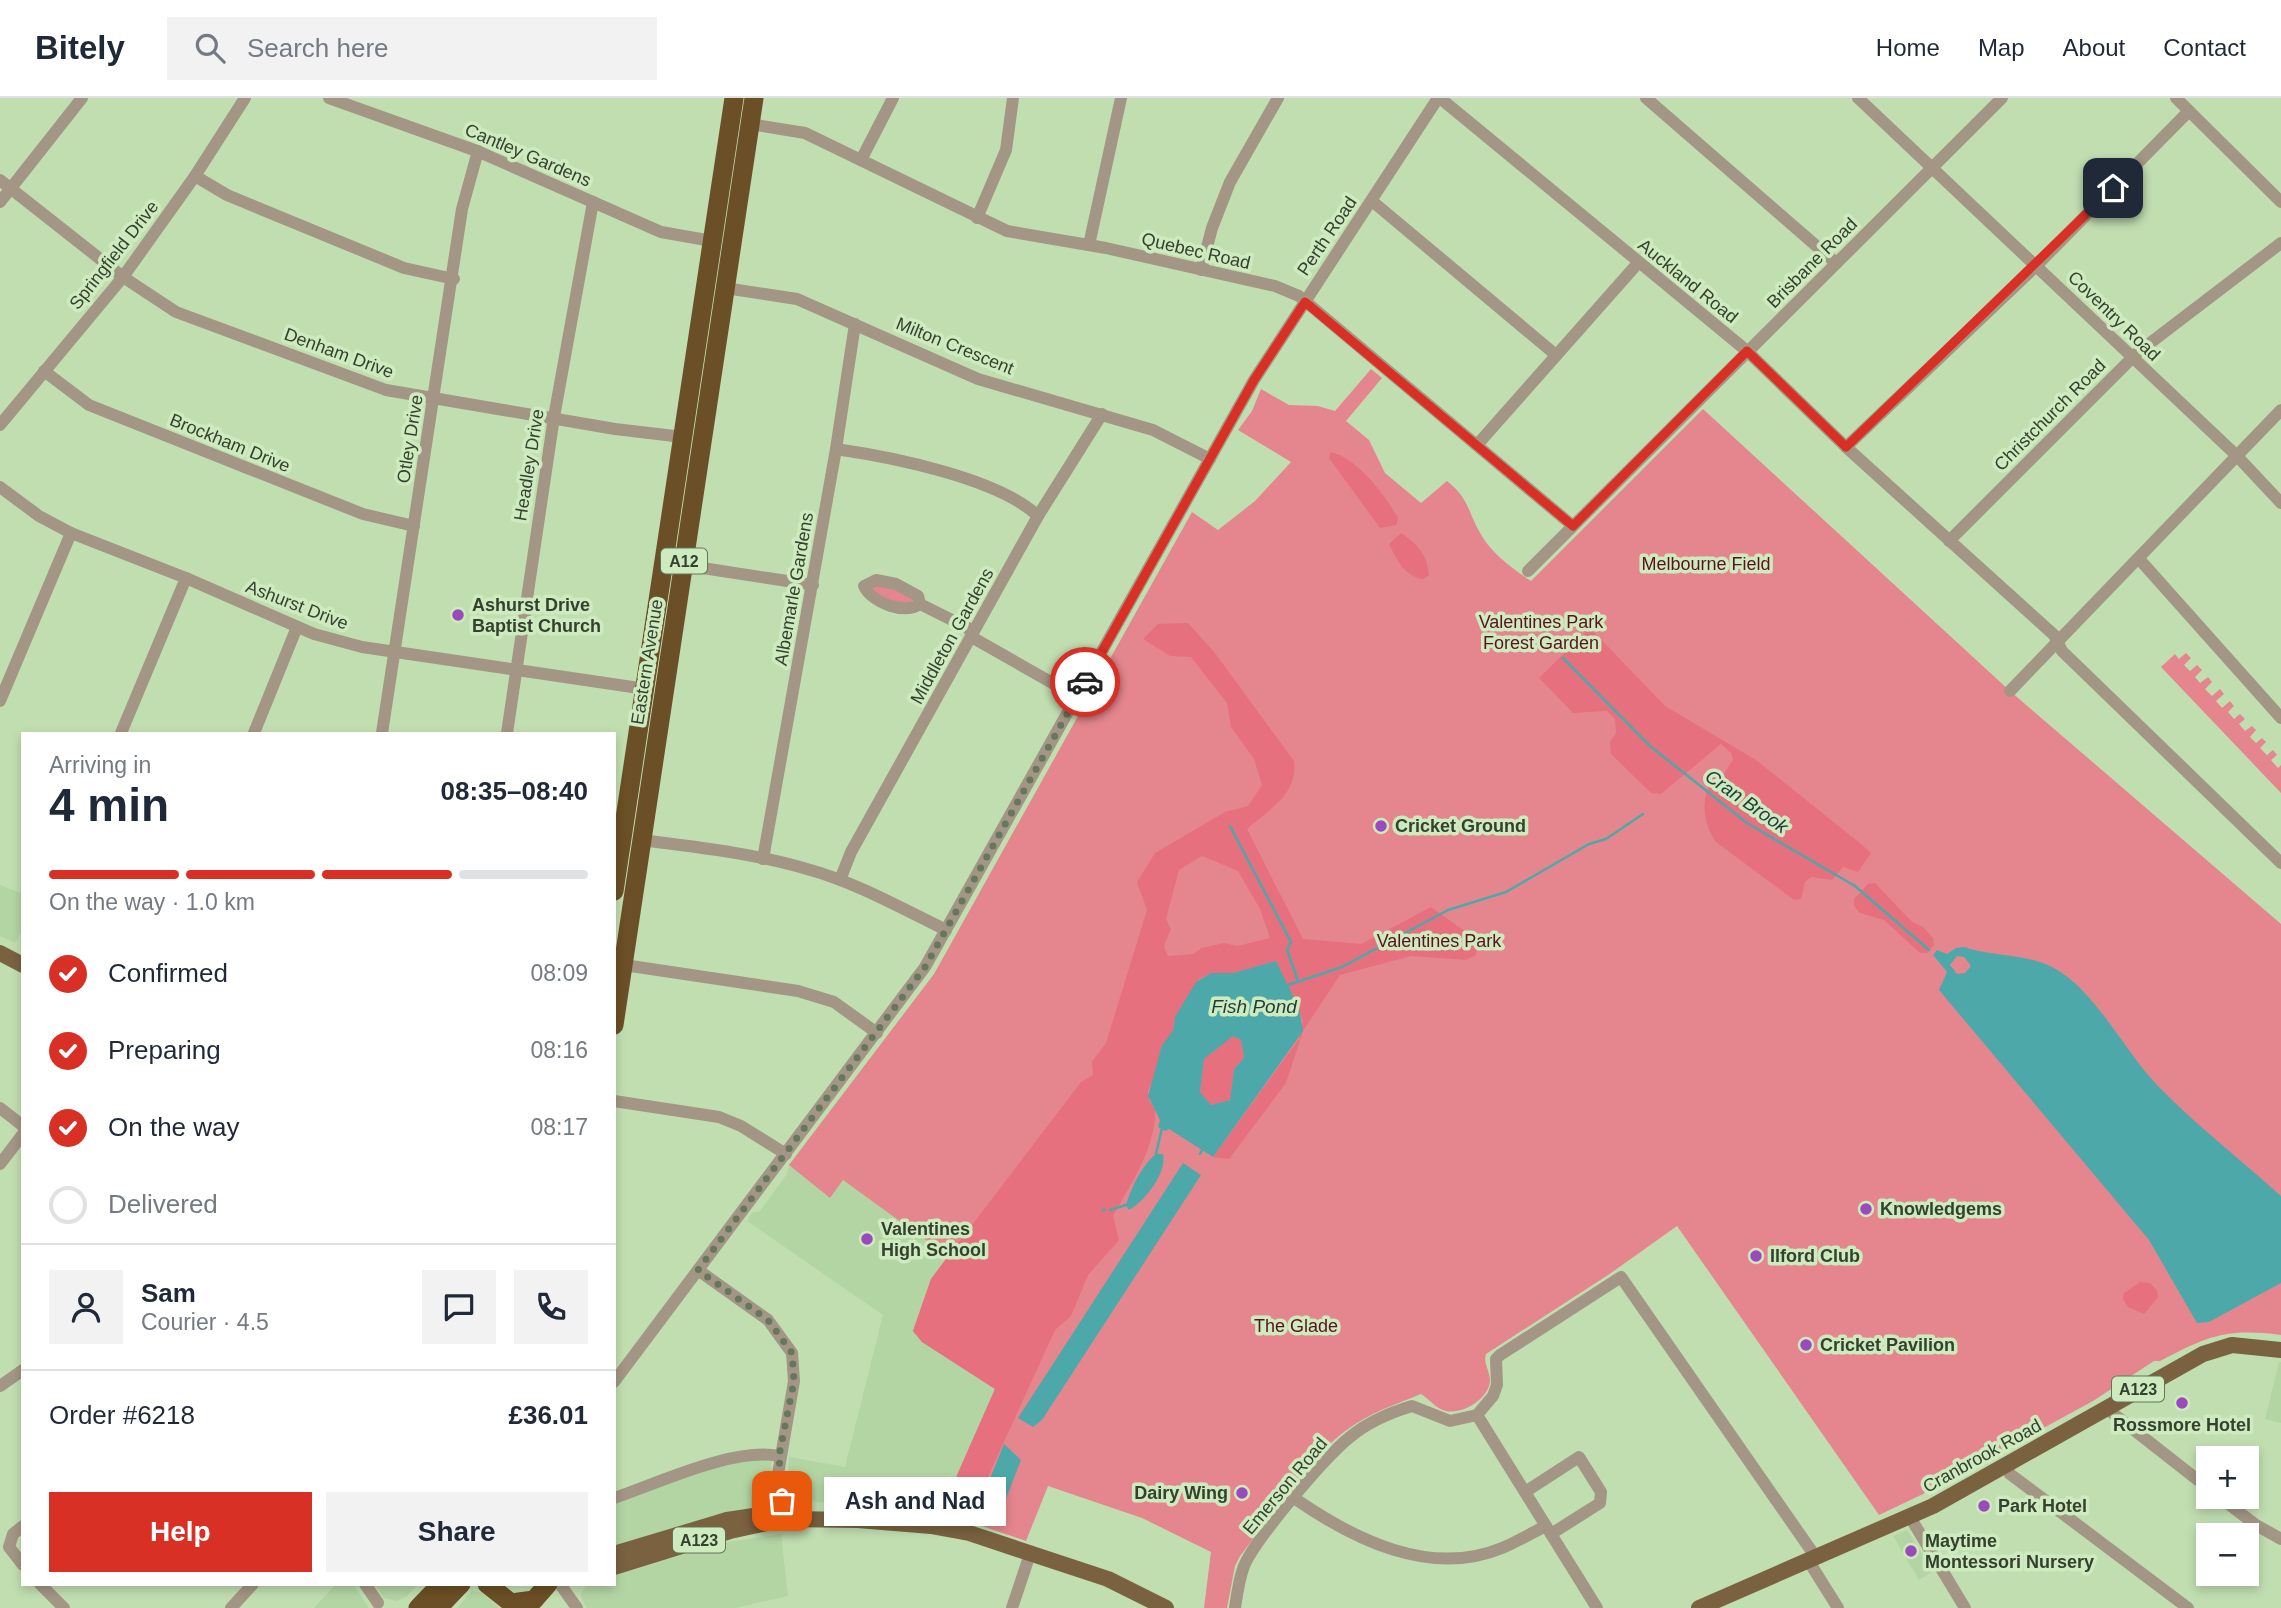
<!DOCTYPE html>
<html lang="en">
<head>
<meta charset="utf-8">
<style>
	:root { --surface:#fff; --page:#f2f2f3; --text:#1f2937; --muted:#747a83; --line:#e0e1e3; --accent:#d93025 }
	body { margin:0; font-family:Helvetica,sans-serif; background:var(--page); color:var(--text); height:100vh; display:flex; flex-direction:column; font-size:26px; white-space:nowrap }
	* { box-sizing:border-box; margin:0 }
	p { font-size:23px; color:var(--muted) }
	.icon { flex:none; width:38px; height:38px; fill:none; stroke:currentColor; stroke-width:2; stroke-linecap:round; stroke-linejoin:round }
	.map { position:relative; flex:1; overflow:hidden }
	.sheet { position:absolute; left:21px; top:634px; width:595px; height:854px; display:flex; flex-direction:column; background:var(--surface); border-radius:0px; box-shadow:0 4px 10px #0003 }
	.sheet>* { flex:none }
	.tools { position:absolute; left:2196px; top:1348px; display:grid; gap:14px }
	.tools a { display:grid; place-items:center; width:63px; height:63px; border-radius:0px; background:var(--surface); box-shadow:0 4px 10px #0003; font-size:35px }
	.pin { position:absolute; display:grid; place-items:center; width:60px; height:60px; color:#fff; margin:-30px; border-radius:14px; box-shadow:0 4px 10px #0006 }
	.courier { position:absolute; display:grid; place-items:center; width:70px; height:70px; margin:-35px; border:5px solid #d93025; border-radius:50%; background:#fff; color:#222; box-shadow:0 2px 9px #0007 }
	.bubble { position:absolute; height:49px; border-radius:0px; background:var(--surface); box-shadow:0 4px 10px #0003; font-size:23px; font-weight:700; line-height:49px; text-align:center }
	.summary em { font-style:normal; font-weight:700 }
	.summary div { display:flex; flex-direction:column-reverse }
	.summary { display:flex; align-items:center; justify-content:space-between; height:119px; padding:0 28px }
	h1 { font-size:46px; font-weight:700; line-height:52px }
	.bar { display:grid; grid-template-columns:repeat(4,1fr); gap:10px 7px; align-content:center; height:84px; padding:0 28px }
	.bar i { height:9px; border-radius:5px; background:var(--line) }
	.bar .selected { background:var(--accent) }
	.bar p { grid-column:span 4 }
	.line { display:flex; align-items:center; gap:18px; padding:0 28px; border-top:2px solid var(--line) }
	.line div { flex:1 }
	.round { display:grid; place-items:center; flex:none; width:74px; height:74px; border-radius:0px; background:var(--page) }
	ol { padding:0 28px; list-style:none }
	li { display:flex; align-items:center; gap:21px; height:77px }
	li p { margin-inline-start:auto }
	li .icon { padding:7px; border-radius:50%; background:var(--accent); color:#fff; stroke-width:4 }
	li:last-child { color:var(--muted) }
	li i { width:38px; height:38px; border:4px solid var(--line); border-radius:50% }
	.cta { display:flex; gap:14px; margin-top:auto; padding:14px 28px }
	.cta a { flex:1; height:80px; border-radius:0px; background:var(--accent); color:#fff; font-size:28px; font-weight:700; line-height:80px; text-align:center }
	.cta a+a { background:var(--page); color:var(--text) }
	header { display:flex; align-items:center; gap:42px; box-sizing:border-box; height:98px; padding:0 35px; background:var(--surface); border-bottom:2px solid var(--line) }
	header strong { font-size:33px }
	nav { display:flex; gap:38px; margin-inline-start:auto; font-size:24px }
	.search { width:490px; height:63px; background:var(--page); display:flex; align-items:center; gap:18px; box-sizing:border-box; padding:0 24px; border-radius:0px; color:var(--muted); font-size:26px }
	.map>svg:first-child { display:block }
	.built { fill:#b3d5a3 }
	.green { fill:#e5868e }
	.forest { fill:#e6707d; fill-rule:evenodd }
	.water { fill:#4da9a9; fill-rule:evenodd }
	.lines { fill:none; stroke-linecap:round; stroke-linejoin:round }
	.stream { stroke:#4da9a9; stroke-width:2.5 }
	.minor { stroke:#a49684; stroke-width:12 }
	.major { stroke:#7a6240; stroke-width:16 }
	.highway { stroke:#6b4f26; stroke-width:19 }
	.done { stroke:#66785c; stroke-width:7; stroke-dasharray:0 12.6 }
	.route { stroke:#d93025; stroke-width:9 }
	.poi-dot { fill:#9a4abb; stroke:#cdebbe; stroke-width:2.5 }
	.labels { text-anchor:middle; stroke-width:7; stroke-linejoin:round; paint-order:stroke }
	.shield { fill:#cdebbe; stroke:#63745a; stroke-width:2 }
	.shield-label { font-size:16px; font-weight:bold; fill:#35412f }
	.street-label { font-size:18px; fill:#35412f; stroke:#cdebbe }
	.park-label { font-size:18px; fill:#5c1120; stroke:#cdebbe }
	.poi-label { font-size:18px; font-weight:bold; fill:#35412f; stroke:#cdebbe; text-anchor:start }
	.water-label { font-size:19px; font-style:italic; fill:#1f3c3c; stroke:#cdebbe }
</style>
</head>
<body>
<header>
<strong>Bitely</strong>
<div class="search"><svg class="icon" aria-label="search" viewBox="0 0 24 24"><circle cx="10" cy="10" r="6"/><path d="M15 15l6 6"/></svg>Search here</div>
<nav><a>Home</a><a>Map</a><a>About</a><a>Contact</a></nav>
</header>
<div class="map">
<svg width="2281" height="1510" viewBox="0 0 2281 1510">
	<rect width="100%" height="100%" fill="#c1deb1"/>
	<g class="built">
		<polygon points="0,787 23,796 23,831 15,845 0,838"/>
		<polygon points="1081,984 931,1181 913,1233 922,1244 995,1291 939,1418 794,1401 788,1382 789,1359 845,1369 883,1217 747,1123 753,1114 759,1114 787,1076 789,1067"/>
		<polygon points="2279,1264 2281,1264 2281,1325 2265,1321"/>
		<polygon points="774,1352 771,1367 775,1396 770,1407 614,1449 614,1396"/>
		<polygon points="1907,1432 1933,1473 1919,1482 1893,1438"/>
		<polygon points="781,1436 788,1498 736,1510 587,1510 582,1502 581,1496 587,1486 614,1486 614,1478 722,1445"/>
		<polygon points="336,1486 353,1486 369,1510 314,1510"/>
		<polygon points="374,1486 418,1486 406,1499 396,1503 384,1500"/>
		<polygon points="472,1493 482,1495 500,1510 457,1510"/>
	</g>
	<g class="green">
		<path d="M 1371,271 L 1382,280 L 1346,323 L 1369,342 L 1385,375 L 1421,405 L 1447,383 C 1469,401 1467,411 1479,433 C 1490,455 1512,470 1531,483 L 1703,311 L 2010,593 L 2281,826 L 2281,1237 C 2225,1230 2209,1238 2160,1263 L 2154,1263 L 2093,1303 L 1923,1396 L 1879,1417 L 1677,1128 L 1611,1175 L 1486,1256 C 1483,1265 1490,1273 1490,1283 C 1489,1301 1460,1319 1443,1312 C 1435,1309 1429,1301 1421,1296 C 1400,1305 1377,1312 1357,1325 C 1311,1353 1274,1415 1240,1458 L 1235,1468 L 1227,1510 L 1204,1510 L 1211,1454 L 1142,1420 L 1048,1388 L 1026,1443 L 964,1422 L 939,1418 L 995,1291 L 922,1244 L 913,1233 L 931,1181 L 948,1158 L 843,1082 L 830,1100 L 789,1067 L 934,876 L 1192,414 L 1218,432 L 1255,403 L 1291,364 L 1238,332 L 1252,313 L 1261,291 L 1289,307 L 1318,308 L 1335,313 Z"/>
		<polygon points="884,486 915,501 908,507 881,500 870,488"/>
		<polygon points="2186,555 2191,560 2184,567 2190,573 2197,567 2202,572 2195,579 2200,585 2208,579 2212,584 2205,591 2212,598 2220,591 2224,596 2216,603 2222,610 2230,603 2234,608 2228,614 2234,621 2240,616 2245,621 2239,626 2245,633 2252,628 2256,632 2250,639 2256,645 2262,640 2266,644 2260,650 2267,657 2273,652 2277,657 2271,662 2278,670 2281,667 2281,695 2161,569 2175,556 2179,561"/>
	</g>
	<g class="forest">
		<path d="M 1331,354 C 1358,361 1384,396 1398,420 L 1396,427 L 1380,430 L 1329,360 Z"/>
		<path d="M 1401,435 C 1418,446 1427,457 1429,477 L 1423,481 C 1404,478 1397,462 1389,446 Z"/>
		<path d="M 1188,525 L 1215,555 L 1294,663 C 1298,697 1270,710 1247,731 L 1303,841 L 1361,846 L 1431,809 L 1463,832 L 1477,847 L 1476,857 L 1466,862 L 1411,858 L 1340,877 L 1303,933 L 1286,985 L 1229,1061 L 1213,1059 L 1299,941 L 1303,923 L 1276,863 L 1233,875 L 1211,875 L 1199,881 L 1174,923 L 1173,933 L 1148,993 L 1149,1003 L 1155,1011 C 1156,1050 1132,1084 1113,1118 L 1119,1142 L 1088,1177 L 1071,1218 L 1055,1232 L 976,1405 L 947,1400 L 995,1291 L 922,1244 L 913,1233 L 931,1181 L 1081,984 L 1093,977 L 1092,964 L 1106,945 L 1147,812 L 1137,784 L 1155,755 L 1225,714 L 1248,708 L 1262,687 L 1254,661 L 1231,629 L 1227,605 L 1191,559 L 1170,558 L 1143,541 L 1158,526 ZM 1202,758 L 1238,773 L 1260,811 L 1270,840 L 1237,848 L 1224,845 L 1202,850 L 1193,856 L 1168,858 L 1164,848 L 1171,831 L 1166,821 L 1179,772 Z"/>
		<path d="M 1590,530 L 1665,608 L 1756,662 L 1861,746 L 1871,755 L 1858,774 L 1843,769 L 1832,782 L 1811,779 L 1805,784 L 1801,801 L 1794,802 L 1716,744 C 1702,724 1701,701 1712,680 L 1723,677 L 1733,662 L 1731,655 L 1721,646 L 1661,696 L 1651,695 L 1611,656 L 1610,644 L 1616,635 L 1615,621 L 1607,613 L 1573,615 L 1539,580 Z"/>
		<polygon points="1875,785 1912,824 1923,829 1933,840 1934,847 1927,855 1920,855 1884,822 1860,815 1854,808 1854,801 1868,786"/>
		<polygon points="1232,938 1241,942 1244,960 1234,971 1230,1002 1211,1007 1200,994 1204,961"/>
		<polygon points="2140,1184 2150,1185 2157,1192 2158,1199 2144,1216 2128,1209 2123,1201 2124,1195"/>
	</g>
	<g class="water">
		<path d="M 1964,849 C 1993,859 2024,855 2052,869 C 2095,891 2124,953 2158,988 C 2196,1027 2240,1061 2281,1098 L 2281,1185 L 2209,1224 L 2197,1225 L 2149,1142 L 1939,892 L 1947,874 L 1933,857 L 1937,852 L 1947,856 L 1956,850 ZM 1957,858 L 1964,859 L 1971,868 L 1965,875 L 1957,876 L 1950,867 Z"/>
		<path d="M 1276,863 L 1299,910 L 1303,933 L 1213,1059 L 1169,1031 L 1165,1033 L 1158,1029 L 1160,1022 L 1148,998 L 1162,947 L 1173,933 L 1175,919 L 1196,884 L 1211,875 L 1233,875 ZM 1233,938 L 1241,942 L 1244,960 L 1234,971 L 1230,1002 L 1211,1007 L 1200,994 L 1204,961 Z"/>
		<path d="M 1156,1056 L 1163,1056 C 1167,1075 1145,1103 1129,1112 L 1126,1107 C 1131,1090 1142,1067 1156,1056 Z"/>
		<polygon points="1183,1065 1201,1077 1042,1322 1033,1329 1018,1320"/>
		<polygon points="1004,1346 1021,1362 999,1418 978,1410"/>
	</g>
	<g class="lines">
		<g class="stream">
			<polyline points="1563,560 1650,648 1747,725 1855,788 1929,852"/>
			<polyline points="1230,728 1291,844 1287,852 1298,883"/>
			<polyline points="1288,887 1342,869 1448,812 1506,794 1589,746 1606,741 1643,716"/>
			<polyline points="1156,1056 1162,1030"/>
			<polyline points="1200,1056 1202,1052"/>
			<polyline points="1103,1112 1105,1112"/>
			<polyline points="1110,1112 1126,1107"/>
		</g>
		<g class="minor">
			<polyline points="329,0 477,53 661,134 712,143"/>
			<polyline points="1440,0 1747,253 1846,349 2054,537 2062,553 2281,765"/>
			<polyline points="1646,0 1836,165"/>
			<polyline points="1858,0 2236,357 2281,405"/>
			<polyline points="2176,0 2281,104"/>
			<polyline points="750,26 805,35 1007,133 1106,150 1275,188 1299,198 1573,428"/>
			<polyline points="861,62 893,0"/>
			<polyline points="195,78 227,97 404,170 454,181"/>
			<polyline points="0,82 123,179 176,214 386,292 615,331 683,339"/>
			<polyline points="1372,103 1556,257"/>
			<polyline points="0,104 82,0"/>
			<polyline points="977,120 1006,52 1013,0"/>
			<polyline points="1089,147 1121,0"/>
			<polyline points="1201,172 1212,130 1230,84 1278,0"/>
			<polyline points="725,190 797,201 978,281 1153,332 1210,361"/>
			<polyline points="44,273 89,307 363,416 414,428"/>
			<polyline points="0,327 123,179 195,78 245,0"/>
			<polyline points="1477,347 1638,165"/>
			<polyline points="1846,349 2037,167 2189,13"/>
			<path d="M 836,351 C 891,359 998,380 1038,418"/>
			<polyline points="0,389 39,418 71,435 186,480 314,536 362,549 646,591"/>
			<polyline points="1949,443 2137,255 2281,145"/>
			<polyline points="2140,462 2281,620"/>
			<polyline points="683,467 813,487"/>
			<polyline points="1528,473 2002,0"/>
			<path d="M 920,506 C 905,517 872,505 864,488 L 876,482 L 896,486 L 918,498 L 920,506 L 968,530 L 975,541 L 1077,599"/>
			<polyline points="2010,593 2281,312"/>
			<polyline points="0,603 71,435"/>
			<polyline points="121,635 186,480"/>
			<polyline points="254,635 297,529"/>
			<polyline points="382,635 462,111 478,53"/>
			<polyline points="507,635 554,319 593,104"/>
			<path d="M 641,742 C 696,749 753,755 807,771 C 855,784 901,810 946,832"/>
			<polyline points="763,761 836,351 855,226"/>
			<polyline points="840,782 851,754 1038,418 1102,316"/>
			<polyline points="624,867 798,893 834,904 877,935"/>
			<polyline points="614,1003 719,1019 741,1028 786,1056"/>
			<polyline points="0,1010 23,1028"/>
			<polyline points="0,1066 23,1036"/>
			<polyline points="698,1172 768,1222 792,1255 794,1283 778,1376 785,1421"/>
			<polyline points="614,1284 925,869 1254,282 1438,0"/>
			<polyline points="0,1288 23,1272"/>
			<polyline points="2106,1310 2208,1390"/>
			<polyline points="1477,1317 1597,1510"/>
			<polyline points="2006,1368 2010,1376 2188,1510"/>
			<polyline points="1525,1394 1579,1359 1601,1394 1600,1405 1551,1436"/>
			<polyline points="2218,1398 2256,1427 2281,1441"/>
			<path d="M 614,1400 C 659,1385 733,1349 779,1358"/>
			<path d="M 1294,1400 C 1353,1441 1430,1480 1502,1450 C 1517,1444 1531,1435 1546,1428"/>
			<polyline points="1910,1419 1965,1510"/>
			<polyline points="23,1428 13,1436 9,1449 23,1467"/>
			<polyline points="1808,1462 1838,1510"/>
			<polyline points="40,1486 64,1510"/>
			<polyline points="365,1486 378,1505"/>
			<polyline points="560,1486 577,1510"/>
			<polyline points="231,1510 253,1486"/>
			<polyline points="1012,1510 1030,1456"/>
			<path d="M 1235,1510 C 1237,1496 1239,1481 1244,1468 C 1256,1440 1325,1359 1350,1339 C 1367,1325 1392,1314 1412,1308 L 1450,1323 L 1477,1317 L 1493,1298 L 1497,1287 L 1496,1261 L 1500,1257 L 1621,1179 L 1815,1458"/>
		</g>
		<g class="major">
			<polyline points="0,855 23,867"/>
			<polyline points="614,1456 727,1422 767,1416"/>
			<polyline points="614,1469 730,1433 785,1421 858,1422 931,1428 969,1435 1108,1481 1166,1510"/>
			<polyline points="1699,1510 1933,1408 2203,1256 2232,1247 2281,1252"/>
		</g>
		<g class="highway">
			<polyline points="614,793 734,0"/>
			<polyline points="614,927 754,0"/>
			<polyline points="487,1486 511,1505 534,1502 548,1486"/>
			<polyline points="418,1510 441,1486"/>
			<polyline points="438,1510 461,1486"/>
		</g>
	</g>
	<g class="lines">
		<polyline class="done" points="782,1403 779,1358 794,1283 792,1255 768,1222 698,1172 925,869 1085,584"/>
		<polyline class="route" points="1085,584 1254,282 1305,204 1573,428 1747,253 1846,349 2113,90"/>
	</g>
	<g class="poi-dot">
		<circle cx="458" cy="517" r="7"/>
		<circle cx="1381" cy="728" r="7"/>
		<circle cx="1866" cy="1111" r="7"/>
		<circle cx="867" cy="1141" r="7"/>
		<circle cx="1756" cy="1158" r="7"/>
		<circle cx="1806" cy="1247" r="7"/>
		<circle cx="2182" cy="1305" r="7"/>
		<circle cx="1242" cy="1395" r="7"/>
		<circle cx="1984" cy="1408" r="7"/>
		<circle cx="1911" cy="1453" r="7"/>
	</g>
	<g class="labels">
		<g class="shield">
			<rect x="661" y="450.5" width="46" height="25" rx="5"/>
			<rect x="2112" y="1278.5" width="52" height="25" rx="5"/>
			<rect x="673" y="1429.5" width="52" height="25" rx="5"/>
		</g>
		<g class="shield-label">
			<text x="684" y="469">A12</text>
			<text x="2138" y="1297">A123</text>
			<text x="699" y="1448">A123</text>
		</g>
		<g class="street-label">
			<text transform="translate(528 57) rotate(23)" y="6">Cantley Gardens</text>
			<text transform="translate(1327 138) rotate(-56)" y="6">Perth Road</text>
			<text transform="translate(1196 153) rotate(13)" y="6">Quebec Road</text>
			<text transform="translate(114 157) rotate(-52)" y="6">Springfield Drive</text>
			<text transform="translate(1812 165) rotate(-45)" y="6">Brisbane Road</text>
			<text transform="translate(1688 183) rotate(39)" y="6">Auckland Road</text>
			<text transform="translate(2114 218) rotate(44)" y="6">Coventry Road</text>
			<text transform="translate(955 248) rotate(22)" y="6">Milton Crescent</text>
			<text transform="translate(339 255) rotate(20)" y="6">Denham Drive</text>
			<text transform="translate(2050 317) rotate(-45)" y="6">Christchurch Road</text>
			<text transform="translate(410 341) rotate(-81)" y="6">Otley Drive</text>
			<text transform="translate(230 345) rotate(22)" y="6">Brockham Drive</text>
			<text transform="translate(529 367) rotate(-81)" y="6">Headley Drive</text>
			<text transform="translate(794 491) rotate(-80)" y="6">Albemarle Gardens</text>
			<text transform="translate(297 507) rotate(21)" y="6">Ashurst Drive</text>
			<text transform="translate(952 538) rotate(-61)" y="6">Middleton Gardens</text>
			<text transform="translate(647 564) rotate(-81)" y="6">Eastern Avenue</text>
			<text transform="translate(1982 1358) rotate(-29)" y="6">Cranbrook Road</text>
			<text transform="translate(1285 1388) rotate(-50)" y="6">Emerson Road</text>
		</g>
		<g class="park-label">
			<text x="1706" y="472">Melbourne Field</text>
			<text x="1541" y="530">Valentines Park<tspan x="1541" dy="21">Forest Garden</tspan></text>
			<text x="1439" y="849">Valentines Park</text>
			<text x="1296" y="1234">The Glade</text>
		</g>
		<g class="poi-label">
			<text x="472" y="513">Ashurst Drive<tspan x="472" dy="21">Baptist Church</tspan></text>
			<text x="1395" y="734">Cricket Ground</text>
			<text x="1880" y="1117">Knowledgems</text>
			<text x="881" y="1137">Valentines<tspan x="881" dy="21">High School</tspan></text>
			<text x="1770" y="1164">Ilford Club</text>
			<text x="1820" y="1253">Cricket Pavilion</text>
			<text x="2182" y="1333" text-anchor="middle">Rossmore Hotel</text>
			<text x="1228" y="1401" text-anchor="end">Dairy Wing</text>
			<text x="1998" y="1414">Park Hotel</text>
			<text x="1925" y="1449">Maytime<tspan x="1925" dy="21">Montessori Nursery</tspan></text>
		</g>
		<g class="water-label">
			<text transform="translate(1747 703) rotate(35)" y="7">Cran Brook</text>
			<text x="1254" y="915">Fish Pond</text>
		</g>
	</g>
</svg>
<div class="tools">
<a>+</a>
<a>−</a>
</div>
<div class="pin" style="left:782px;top:1403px;background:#ea580c"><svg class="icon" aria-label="bag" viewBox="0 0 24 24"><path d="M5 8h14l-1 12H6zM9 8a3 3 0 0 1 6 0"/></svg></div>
<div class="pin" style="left:2113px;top:90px;background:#1f2937"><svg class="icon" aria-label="home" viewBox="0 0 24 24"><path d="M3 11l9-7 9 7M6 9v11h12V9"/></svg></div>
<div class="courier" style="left:1085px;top:584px"><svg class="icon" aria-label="car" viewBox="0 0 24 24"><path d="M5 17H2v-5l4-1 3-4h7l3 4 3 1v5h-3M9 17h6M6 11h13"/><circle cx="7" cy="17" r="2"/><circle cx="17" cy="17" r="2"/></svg></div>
<div class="bubble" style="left:824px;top:1379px;width:182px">Ash and Nad</div>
<section class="sheet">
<div class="summary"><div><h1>4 min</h1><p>Arriving in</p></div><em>08:35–08:40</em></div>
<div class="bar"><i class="selected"></i><i class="selected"></i><i class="selected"></i><i></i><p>On the way · 1.0 km</p></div>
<ol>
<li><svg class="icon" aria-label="check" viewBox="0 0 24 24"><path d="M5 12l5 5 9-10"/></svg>Confirmed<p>08:09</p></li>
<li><svg class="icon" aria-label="check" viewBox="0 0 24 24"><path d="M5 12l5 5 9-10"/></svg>Preparing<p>08:16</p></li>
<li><svg class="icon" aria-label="check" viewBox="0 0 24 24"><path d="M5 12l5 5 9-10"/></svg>On the way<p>08:17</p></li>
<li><i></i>Delivered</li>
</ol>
<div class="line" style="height:126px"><a class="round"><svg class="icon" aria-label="person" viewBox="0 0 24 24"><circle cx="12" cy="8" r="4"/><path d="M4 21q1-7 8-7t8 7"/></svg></a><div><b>Sam</b><p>Courier · 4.5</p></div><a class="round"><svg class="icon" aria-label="chat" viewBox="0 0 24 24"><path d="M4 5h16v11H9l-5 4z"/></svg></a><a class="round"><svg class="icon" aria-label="phone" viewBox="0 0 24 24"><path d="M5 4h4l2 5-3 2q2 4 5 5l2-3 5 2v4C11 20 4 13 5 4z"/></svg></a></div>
<div class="line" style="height:91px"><div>Order #6218</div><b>£36.01</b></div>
<div class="cta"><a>Help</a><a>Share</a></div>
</section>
</div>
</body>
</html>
